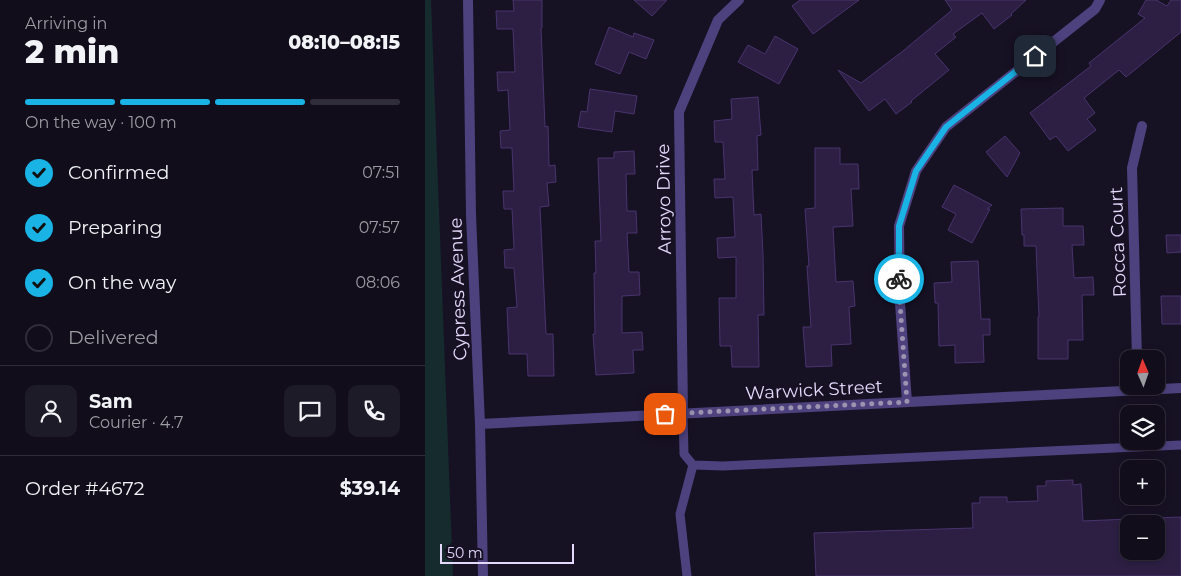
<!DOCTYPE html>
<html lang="en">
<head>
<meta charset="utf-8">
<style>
	:root { --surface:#110d1b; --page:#1e1b28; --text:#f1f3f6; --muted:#9c9ca3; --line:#302d3a; --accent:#19b3e6 }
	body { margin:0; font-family:Montserrat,sans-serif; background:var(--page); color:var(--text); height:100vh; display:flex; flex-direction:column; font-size:19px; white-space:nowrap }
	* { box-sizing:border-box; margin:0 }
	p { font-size:16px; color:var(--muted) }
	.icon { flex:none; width:28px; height:28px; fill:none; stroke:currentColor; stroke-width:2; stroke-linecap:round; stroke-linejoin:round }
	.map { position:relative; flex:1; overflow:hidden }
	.panel { display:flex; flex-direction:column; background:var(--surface); width:425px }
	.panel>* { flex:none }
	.needle { width:32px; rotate:358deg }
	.fabs { position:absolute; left:695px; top:350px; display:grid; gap:10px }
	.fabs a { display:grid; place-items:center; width:45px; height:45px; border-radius:10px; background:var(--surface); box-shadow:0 2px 8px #0003,0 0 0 1px var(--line); font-size:25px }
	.scale { position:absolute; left:15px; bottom:12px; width:134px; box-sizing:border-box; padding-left:5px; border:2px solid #e2d9fb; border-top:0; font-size:14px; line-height:18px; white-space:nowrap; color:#e2d9fb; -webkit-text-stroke:4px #171124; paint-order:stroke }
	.pin { position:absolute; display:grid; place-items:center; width:42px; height:42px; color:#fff; margin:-21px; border-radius:10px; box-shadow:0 2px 8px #0006 }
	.courier { position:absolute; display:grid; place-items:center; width:50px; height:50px; margin:-25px; border:4px solid #19b3e6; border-radius:50%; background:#fff; color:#222; box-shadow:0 1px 6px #0007 }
	.headline em { font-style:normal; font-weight:800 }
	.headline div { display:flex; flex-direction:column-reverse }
	.headline { display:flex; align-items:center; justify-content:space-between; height:85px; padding:0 25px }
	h1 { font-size:32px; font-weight:800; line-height:38px }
	.bar { display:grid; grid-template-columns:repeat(4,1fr); gap:8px 5px; align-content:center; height:60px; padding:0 25px }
	.bar i { height:6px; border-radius:4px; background:var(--line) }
	.bar .current { background:var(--accent) }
	.bar p { grid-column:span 4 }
	.line { display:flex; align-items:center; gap:12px; padding:0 25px; border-top:1px solid var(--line) }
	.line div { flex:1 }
	.round { display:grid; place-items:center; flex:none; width:52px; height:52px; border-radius:10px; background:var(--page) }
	ol { padding:0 25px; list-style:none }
	li { display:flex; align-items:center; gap:15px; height:55px }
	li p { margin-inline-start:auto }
	li .icon { padding:5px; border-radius:50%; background:var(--accent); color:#111; stroke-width:4 }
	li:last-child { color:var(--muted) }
	li i { width:28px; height:28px; border:2px solid var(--line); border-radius:50% }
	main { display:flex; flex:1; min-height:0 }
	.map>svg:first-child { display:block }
	.green { fill:#152b2e }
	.building { fill:#2c1f43; stroke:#48346d }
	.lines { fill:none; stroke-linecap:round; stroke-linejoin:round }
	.lane { stroke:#4d427e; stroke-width:9 }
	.street { stroke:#4d427e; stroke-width:10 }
	.done { stroke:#9b93b0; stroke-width:5; stroke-dasharray:0 9 }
	.route { stroke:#19b3e6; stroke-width:6 }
	.labels { text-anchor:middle; stroke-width:4; stroke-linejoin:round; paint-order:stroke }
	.street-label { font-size:18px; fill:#e2d9fb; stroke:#171124 }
</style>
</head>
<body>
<main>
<section class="panel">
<div class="headline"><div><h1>2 min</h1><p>Arriving in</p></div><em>08:10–08:15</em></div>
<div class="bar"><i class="current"></i><i class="current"></i><i class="current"></i><i></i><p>On the way · 100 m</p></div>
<ol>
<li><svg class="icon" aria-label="check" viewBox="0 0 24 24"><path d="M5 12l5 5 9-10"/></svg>Confirmed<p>07:51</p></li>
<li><svg class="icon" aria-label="check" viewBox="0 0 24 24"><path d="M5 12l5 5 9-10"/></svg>Preparing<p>07:57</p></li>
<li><svg class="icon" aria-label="check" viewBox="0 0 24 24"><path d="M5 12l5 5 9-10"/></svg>On the way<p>08:06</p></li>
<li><i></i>Delivered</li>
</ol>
<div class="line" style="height:90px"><a class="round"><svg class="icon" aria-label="person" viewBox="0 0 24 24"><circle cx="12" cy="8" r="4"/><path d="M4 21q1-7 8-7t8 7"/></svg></a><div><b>Sam</b><p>Courier · 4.7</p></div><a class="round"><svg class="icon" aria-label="chat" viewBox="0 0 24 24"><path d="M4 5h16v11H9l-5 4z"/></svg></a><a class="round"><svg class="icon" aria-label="phone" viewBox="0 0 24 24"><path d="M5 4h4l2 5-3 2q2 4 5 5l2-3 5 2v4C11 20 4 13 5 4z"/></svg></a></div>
<div class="line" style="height:65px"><div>Order #4672</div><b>$39.14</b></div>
</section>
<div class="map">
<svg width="756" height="576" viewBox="0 0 756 576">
	<rect width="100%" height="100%" fill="#171124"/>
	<polygon class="green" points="0,0 6,0 28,576 0,576"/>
	<g class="building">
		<polygon points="88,0 117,0 117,28 116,28 120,127 123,126 124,166 130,165 131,182 122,183 124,206 115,207 121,334 128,334 129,376 103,376 102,354 84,354 82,308 92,307 89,268 80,268 79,250 89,249 87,209 79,209 78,191 89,191 87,148 76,148 75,131 85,130 83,90 73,91 72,72 90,72 88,29 72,29 71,11 89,11"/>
		<polygon points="209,0 242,0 227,16"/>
		<polygon points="375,0 434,0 388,34 367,6"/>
		<polygon points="520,0 601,0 586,14 587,15 569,29 557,13 528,34 531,37 510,54 524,70 486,101 487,102 471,114 460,99 444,111 413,70 436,83 478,51 527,10"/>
		<polygon points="721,0 731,0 742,6 746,0 756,0 756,32 701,77 694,70 659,98 670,113 662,119 671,130 643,151 631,136 625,140 605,113 666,66 664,63 720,18 713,14"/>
		<polygon points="184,27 208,37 209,33 229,40 221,59 204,52 195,74 170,64"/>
		<polygon points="350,36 373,49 354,84 313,62 323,45 340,54"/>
		<polygon points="165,89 212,96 209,114 190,111 187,132 153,127 156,111 162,112"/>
		<polygon points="333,97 336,135 332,136 333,170 327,170 329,215 336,214 338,255 339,315 333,315 334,367 307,367 306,346 295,346 294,298 311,298 311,257 293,258 292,238 310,237 308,197 290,198 289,179 300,179 298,142 290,142 289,121 307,119 306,99"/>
		<polygon points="580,136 595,153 582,177 561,152"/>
		<polygon points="390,148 415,148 415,164 433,164 434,189 426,189 428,226 408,227 411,282 428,281 430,306 424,307 426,344 406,345 407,366 381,367 378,327 386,327 382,266 384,266 380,209 390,208"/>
		<polygon points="209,151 210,174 201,174 202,211 211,211 212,233 202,233 204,272 214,272 215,295 197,296 197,333 217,332 218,350 208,350 209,373 171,375 168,334 170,334 169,273 171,273 170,241 176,241 173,158 189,158 189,152"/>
		<polygon points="529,185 567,205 562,209 565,209 547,243 523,230 531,214 517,207"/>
		<polygon points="638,208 638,226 658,226 659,245 647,245 649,278 668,277 669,295 657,295 658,340 643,340 643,359 613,359 613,317 614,317 611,246 599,246 599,235 597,235 596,209"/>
		<polygon points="741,235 756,235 756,252 742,253"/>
		<polygon points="553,261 556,319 565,319 565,335 558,335 559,362 530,363 530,345 514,346 513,303 510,303 509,283 527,282 526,262"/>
		<polygon points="736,296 756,296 756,324 737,324"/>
		<polygon points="648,480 648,485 656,484 658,521 704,519 704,551 731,551 731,518 756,517 756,576 391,576 389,533 548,528 547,503 555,503 555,497 582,497 582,502 613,501 612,486 621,486 621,481"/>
	</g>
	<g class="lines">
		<g class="lane">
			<polyline points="258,413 259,454 268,465 298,466 756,445"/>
			<polyline points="262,576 255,514 268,465"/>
		</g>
		<g class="street">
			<polyline points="43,0 46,215 55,424 58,576"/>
			<polyline points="712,359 707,168 717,126"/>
			<polyline points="482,402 475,303 474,226 491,171 521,127 670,9 675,0"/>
			<polyline points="258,413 254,112 293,20 314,0"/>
			<polyline points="55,424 756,388"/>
		</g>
	</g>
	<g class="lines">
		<polyline class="done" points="240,414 482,402 475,303 474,279"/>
		<polyline class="route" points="474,279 474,226 491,171 521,127 610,56"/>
	</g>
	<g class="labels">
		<g class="street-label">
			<text transform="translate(239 199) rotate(-91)" y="6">Arroyo Drive</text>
			<text transform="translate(693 242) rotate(-92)" y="6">Rocca Court</text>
			<text transform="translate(33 289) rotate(-92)" y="6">Cypress Avenue</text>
			<text transform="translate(389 390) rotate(-3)" y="6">Warwick Street</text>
		</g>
	</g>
</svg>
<div class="fabs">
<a><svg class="needle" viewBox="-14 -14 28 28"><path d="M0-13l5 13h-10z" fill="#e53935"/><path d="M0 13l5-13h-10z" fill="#9c9ca3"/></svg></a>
<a><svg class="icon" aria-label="layers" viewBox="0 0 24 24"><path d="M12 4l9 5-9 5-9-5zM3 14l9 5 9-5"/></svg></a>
<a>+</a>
<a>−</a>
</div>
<div class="scale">50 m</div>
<div class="pin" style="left:240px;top:414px;background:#ea580c"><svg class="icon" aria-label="bag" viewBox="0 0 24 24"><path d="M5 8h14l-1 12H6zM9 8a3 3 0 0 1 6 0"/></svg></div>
<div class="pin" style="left:610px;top:56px;background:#1f2937"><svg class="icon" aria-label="home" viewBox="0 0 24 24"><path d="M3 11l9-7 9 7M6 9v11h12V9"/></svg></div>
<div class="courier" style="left:474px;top:279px"><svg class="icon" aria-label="bike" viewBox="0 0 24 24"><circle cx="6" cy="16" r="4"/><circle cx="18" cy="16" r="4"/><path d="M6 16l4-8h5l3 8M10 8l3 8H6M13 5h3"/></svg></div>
</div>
</main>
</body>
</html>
